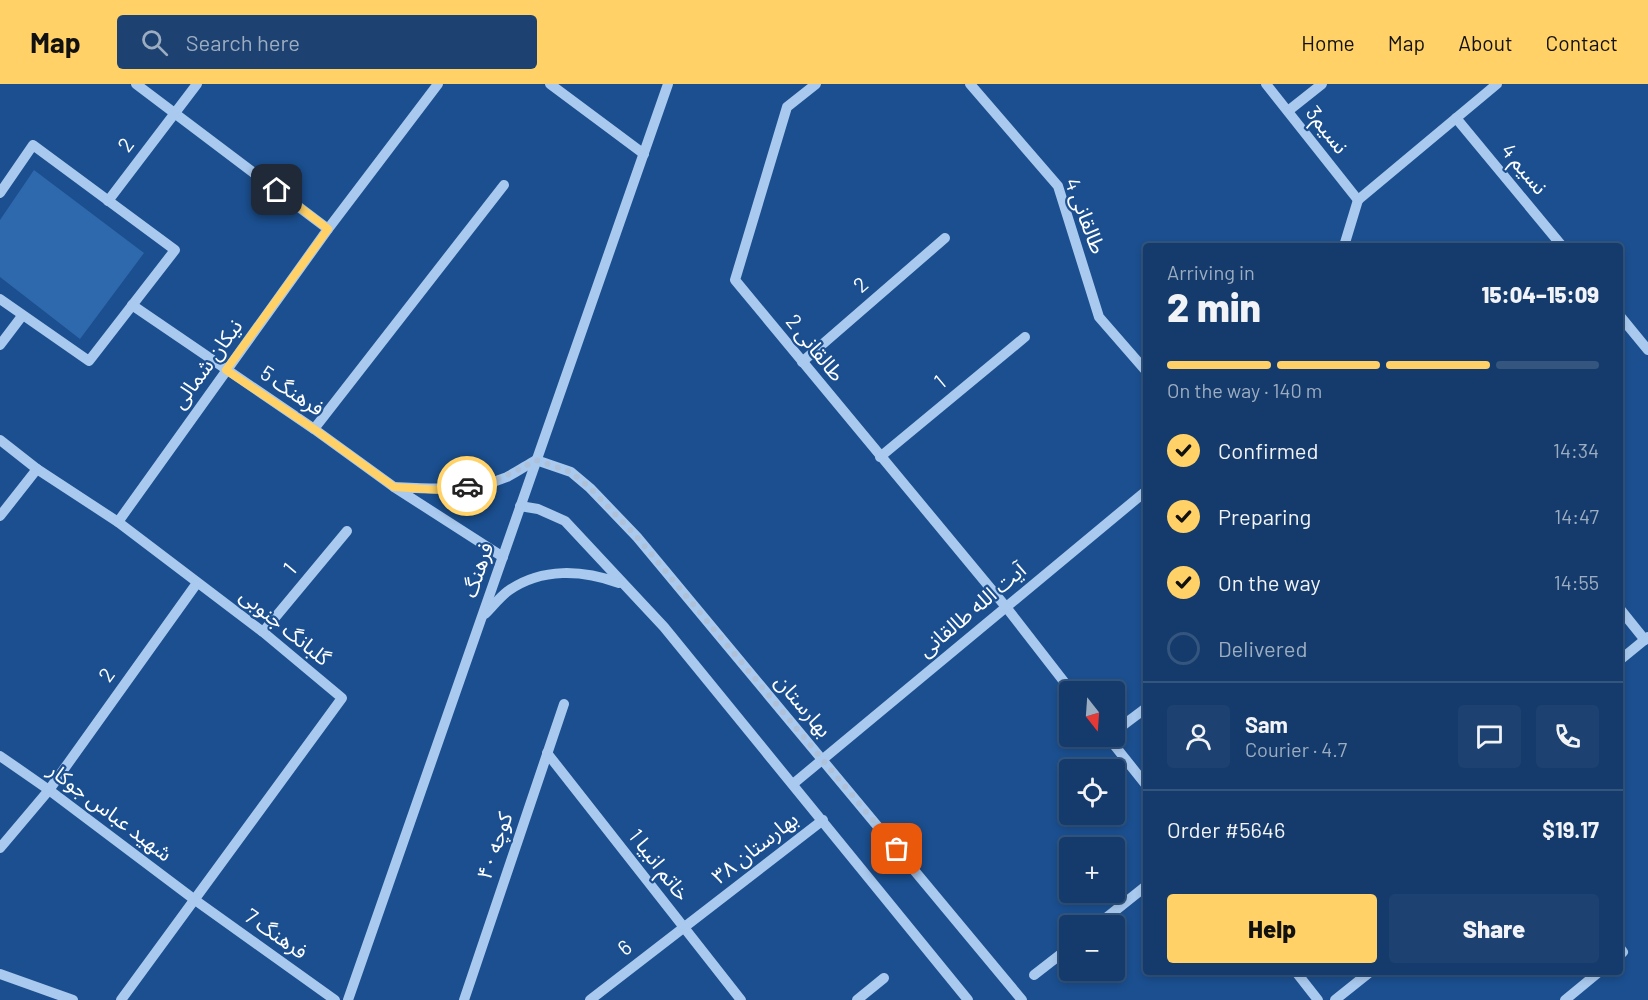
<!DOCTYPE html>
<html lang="en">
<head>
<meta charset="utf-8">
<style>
	:root { --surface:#143b6b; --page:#1d4271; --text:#f1f3f6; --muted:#9dadc1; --line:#33557e; --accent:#ffd166 }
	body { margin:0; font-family:Barlow,"Noto Sans Arabic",sans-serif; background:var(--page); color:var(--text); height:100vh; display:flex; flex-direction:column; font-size:22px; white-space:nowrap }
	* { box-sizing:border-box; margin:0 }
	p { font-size:20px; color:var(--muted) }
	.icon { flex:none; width:33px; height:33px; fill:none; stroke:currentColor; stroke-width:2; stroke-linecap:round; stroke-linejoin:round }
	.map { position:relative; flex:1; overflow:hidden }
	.details { position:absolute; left:1143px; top:159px; width:480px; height:732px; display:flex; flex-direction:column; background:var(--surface); border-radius:6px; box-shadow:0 3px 9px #0003,0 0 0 2px var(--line) }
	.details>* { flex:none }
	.needle { width:39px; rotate:163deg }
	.buttons { position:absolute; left:1059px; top:597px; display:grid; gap:12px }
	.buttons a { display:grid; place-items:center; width:66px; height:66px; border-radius:6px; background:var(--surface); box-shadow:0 3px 9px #0003,0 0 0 2px var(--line); font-size:30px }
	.pin { position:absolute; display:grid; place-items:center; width:51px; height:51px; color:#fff; margin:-26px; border-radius:12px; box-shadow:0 3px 9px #0006 }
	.courier { position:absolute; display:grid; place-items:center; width:60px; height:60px; margin:-30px; border:4px solid #ffd166; border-radius:50%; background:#fff; color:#222; box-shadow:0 2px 8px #0007 }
	.summary em { font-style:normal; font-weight:800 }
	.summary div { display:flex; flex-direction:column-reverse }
	.summary { display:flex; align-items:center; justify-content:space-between; height:102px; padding:0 24px }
	h1 { font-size:39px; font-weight:800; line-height:45px }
	.bar { display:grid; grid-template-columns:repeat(4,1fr); gap:9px 6px; align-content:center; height:72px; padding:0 24px }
	.bar i { height:8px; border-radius:4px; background:var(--line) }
	.bar .active { background:var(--accent) }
	.bar p { grid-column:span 4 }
	.line { display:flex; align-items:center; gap:15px; padding:0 24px; border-top:2px solid var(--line) }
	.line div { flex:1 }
	.round { display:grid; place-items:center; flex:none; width:63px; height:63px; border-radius:6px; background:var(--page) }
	ol { padding:0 24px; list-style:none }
	li { display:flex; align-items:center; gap:18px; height:66px }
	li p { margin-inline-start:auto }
	li .icon { padding:6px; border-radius:50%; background:var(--accent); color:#111; stroke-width:4 }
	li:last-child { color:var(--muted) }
	li i { width:33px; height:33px; border:3px solid var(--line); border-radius:50% }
	.action { display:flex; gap:12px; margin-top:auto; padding:12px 24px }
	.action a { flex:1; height:69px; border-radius:6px; background:var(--accent); color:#111; font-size:24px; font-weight:800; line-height:69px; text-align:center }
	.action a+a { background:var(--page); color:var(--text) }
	header { display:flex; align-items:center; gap:36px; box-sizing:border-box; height:84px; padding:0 30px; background:var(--accent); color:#111 }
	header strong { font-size:28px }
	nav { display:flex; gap:33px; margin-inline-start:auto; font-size:21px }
	.search { width:420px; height:54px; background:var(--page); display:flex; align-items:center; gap:15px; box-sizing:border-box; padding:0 21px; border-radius:6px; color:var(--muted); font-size:22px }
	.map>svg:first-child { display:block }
	.green { fill:#2e69ad }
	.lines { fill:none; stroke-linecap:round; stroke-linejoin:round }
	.minor { stroke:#a9c9ee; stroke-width:10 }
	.done { stroke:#afc1d8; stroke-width:6; stroke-dasharray:0 10.8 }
	.route { stroke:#ffd166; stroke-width:8 }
	.labels { text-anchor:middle; stroke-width:4.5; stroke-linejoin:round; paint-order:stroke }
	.street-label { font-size:21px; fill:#fff; stroke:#1b4f8f }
</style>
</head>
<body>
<header>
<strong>Map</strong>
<div class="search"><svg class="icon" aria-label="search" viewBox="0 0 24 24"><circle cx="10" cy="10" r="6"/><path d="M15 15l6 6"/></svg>Search here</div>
<nav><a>Home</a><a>Map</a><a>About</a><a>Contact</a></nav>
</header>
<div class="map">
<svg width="1648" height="916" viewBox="0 0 1648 916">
	<rect width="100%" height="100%" fill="#1b4f8f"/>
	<polygon class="green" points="34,86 144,169 80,255 0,193 0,136"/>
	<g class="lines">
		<g class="minor">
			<polyline points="136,0 328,145"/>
			<polyline points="550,0 644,70"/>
			<polyline points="816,0 787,23 735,196 1006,523 1072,608"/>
			<polyline points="970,0 1058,102 1099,233 1146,287"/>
			<polyline points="1266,0 1358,116"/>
			<polyline points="1288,27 1322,0"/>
			<polyline points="1456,34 1562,162"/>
			<polyline points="0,109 33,61 175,166 89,277 0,215"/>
			<polyline points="1358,116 1497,0"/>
			<polyline points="108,117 197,0"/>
			<polyline points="1344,162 1358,116"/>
			<polyline points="132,221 314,345 394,403"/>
			<polyline points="1620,232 1648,266"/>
			<polyline points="0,261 22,232"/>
			<polyline points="802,278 945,154"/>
			<polyline points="314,345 504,101"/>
			<polyline points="0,356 37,385 118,438 263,548 342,614 121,916"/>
			<polyline points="880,373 1025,253"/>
			<polyline points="520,422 538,425 565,437 664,543 968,916"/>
			<polyline points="0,432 37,385"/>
			<polyline points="118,438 328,145 438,0"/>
			<path d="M 503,473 L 394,403 C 431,405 472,408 507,393 C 517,388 527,381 536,376 L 571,388 L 590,404 L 637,453 L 1022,916"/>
			<polyline points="1620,525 1645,556"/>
			<path d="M 485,530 C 492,523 500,513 508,507 C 542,483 583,486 619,499"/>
			<polyline points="263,548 347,447"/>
			<polyline points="1620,576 1648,553"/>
			<polyline points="1114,648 1146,624"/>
			<polyline points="1107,652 1146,701"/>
			<polyline points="547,669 741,916"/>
			<polyline points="0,672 49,706 195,816 335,916"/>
			<polyline points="793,700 1146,407"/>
			<polyline points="0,764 49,706 197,499"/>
			<polyline points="1096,842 1146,802"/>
			<polyline points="1620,864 1623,868 1620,871"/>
			<polyline points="1296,888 1318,916"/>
			<polyline points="0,890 73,916"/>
			<polyline points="1034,891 1070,863"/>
			<polyline points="348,916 668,0"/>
			<polyline points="464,916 564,620"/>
			<polyline points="590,916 823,736"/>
			<polyline points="857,916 884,894"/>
			<polyline points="1335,916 1370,888"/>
			<polyline points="1565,916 1599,888"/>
		</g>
	</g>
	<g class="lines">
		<path class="done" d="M 467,402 C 495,398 512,390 536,376 L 571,388 L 590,404 L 637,453 L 897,765"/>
		<polyline class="route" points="277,106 328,145 226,286 314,345 394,403 441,406 467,402"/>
	</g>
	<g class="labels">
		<g class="street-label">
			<text transform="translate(1327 46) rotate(52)" y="7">نسیم3</text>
			<text transform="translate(126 61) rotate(-53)" y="7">2</text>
			<text transform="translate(1524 85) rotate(50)" y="7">نسیم 4</text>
			<text transform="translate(1085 132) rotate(69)" y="7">طالقانی 4</text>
			<text transform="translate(861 201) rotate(-41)" y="7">2</text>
			<text transform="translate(815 264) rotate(51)" y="7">طالقانی 2</text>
			<text transform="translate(207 280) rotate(-54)" y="7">نیکان شمالی</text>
			<text transform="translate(940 298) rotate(-40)" y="7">1</text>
			<text transform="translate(292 307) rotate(34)" y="7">فرهنگ 5</text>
			<text transform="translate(290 485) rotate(-50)" y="7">1</text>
			<text transform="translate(478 486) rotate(-71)" y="7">فرهنگ</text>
			<text transform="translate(972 526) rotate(-40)" y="7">آیت الله طالقانی</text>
			<text transform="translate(285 543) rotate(39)" y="7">گلبانگ جنوبی</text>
			<text transform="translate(107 591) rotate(-54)" y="7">2</text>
			<text transform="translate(803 622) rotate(50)" y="7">بهارستان</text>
			<text transform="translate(110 728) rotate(37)" y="7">شهید عباس جوکار</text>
			<text transform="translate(495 762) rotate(-71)" y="7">کوچه ۴۰</text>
			<text transform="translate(755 764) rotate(-38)" y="7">بهارستان ۳۸</text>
			<text transform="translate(659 781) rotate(52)" y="7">خاتم انبیا 1</text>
			<text transform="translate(276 850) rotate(35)" y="7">فرهنگ 7</text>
			<text transform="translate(625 864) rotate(-38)" y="7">6</text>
		</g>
	</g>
</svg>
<div class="buttons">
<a><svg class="needle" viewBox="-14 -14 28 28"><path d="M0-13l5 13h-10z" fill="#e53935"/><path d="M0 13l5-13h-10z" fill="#9dadc1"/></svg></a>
<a><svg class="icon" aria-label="locate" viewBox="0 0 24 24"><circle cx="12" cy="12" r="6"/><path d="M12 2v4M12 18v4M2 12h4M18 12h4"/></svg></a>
<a>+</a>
<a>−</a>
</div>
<div class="pin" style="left:897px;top:765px;background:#ea580c"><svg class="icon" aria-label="bag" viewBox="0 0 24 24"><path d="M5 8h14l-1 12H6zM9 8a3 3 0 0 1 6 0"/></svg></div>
<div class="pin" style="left:277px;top:106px;background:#1f2937"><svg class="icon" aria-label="home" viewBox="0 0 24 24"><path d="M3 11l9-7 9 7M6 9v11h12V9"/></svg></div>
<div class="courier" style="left:467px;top:402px"><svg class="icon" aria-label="car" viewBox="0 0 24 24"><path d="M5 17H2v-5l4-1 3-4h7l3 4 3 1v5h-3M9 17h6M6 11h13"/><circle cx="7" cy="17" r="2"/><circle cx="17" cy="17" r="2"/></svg></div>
<section class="details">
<div class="summary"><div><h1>2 min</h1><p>Arriving in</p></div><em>15:04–15:09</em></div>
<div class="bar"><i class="active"></i><i class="active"></i><i class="active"></i><i></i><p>On the way · 140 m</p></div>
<ol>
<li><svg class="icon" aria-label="check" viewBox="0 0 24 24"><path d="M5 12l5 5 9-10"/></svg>Confirmed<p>14:34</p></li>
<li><svg class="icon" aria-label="check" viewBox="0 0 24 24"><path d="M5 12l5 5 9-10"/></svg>Preparing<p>14:47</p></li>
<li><svg class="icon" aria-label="check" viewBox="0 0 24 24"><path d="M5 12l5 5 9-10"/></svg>On the way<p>14:55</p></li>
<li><i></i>Delivered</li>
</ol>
<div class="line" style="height:108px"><a class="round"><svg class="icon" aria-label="person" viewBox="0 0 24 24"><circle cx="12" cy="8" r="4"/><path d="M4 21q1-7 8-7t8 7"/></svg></a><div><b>Sam</b><p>Courier · 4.7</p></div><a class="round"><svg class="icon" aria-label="chat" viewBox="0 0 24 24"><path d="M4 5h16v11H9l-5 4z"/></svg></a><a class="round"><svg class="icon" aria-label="phone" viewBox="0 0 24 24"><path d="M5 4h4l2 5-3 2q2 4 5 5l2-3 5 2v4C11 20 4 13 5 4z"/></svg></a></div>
<div class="line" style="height:78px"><div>Order #5646</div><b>$19.17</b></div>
<div class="action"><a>Help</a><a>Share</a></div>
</section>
</div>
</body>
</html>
